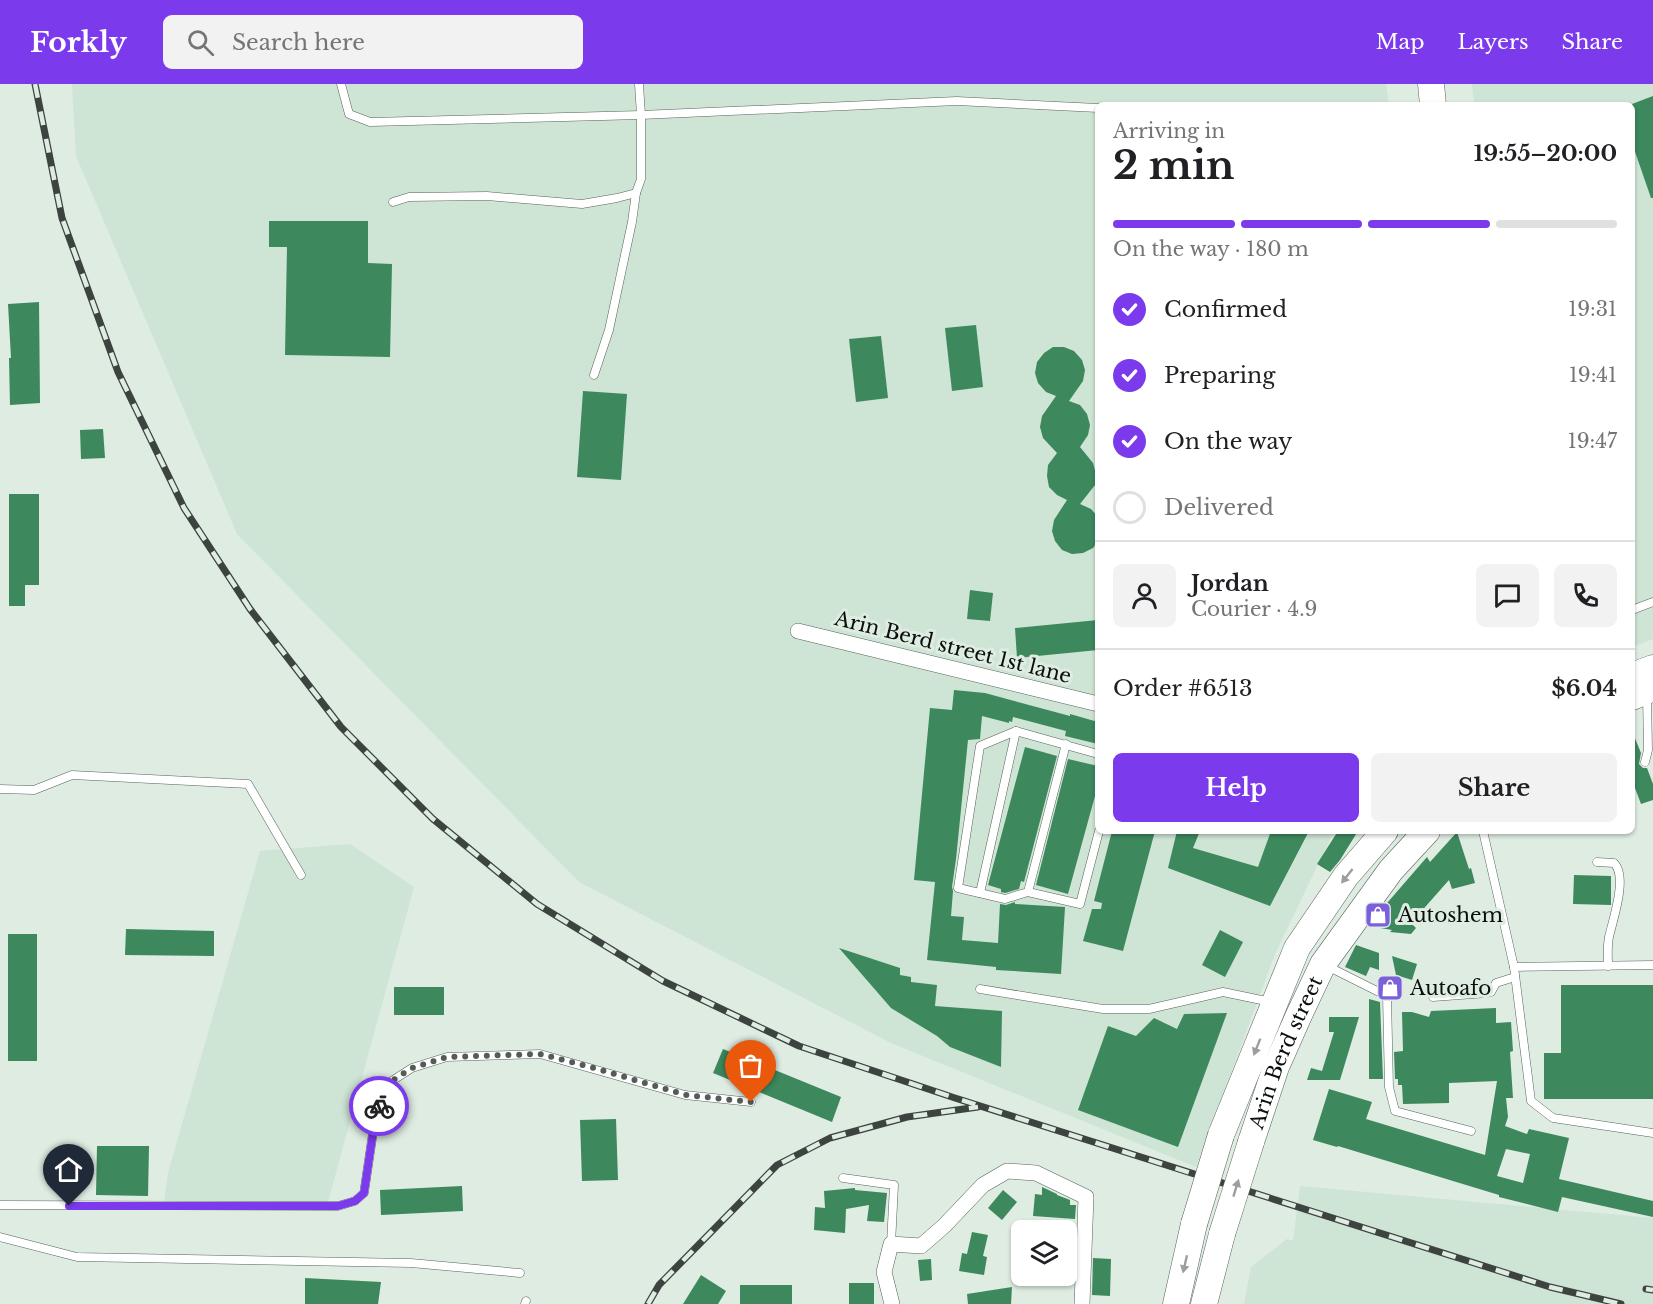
<!DOCTYPE html>
<html lang="en">
<head>
<meta charset="utf-8">
<style>
	:root { --surface:#fff; --page:#f2f2f2; --text:#202124; --muted:#757577; --line:#e0e0e0; --accent:#7c3aed }
	body { margin:0; font-family:"Libre Baskerville",serif; background:var(--page); color:var(--text); height:100vh; display:flex; flex-direction:column; font-size:22px; white-space:nowrap }
	* { box-sizing:border-box; margin:0 }
	p { font-size:20px; color:var(--muted) }
	.icon { flex:none; width:33px; height:33px; fill:none; stroke:currentColor; stroke-width:2; stroke-linecap:round; stroke-linejoin:round }
	.map { position:relative; flex:1; overflow:hidden }
	.drawer { position:absolute; left:1095px; top:18px; width:540px; height:732px; display:flex; flex-direction:column; background:var(--surface); border-radius:9px; box-shadow:0 2px 4px #0004 }
	.drawer>* { flex:none }
	.buttons { position:absolute; left:1011px; top:1136px; display:grid; gap:12px }
	.buttons a { display:grid; place-items:center; width:66px; height:66px; border-radius:9px; background:var(--surface); box-shadow:0 2px 4px #0004; font-size:30px }
	.pin { position:absolute; display:grid; place-items:center; width:51px; height:51px; color:#fff; margin:-62px -26px; border-radius:50% 50% 50% 0; rotate:-45deg; box-shadow:0 0 6px #0007 }
	.pin .icon { rotate:45deg }
	.courier { position:absolute; display:grid; place-items:center; width:60px; height:60px; margin:-30px; border:4px solid #7c3aed; border-radius:50%; background:#fff; color:#222; box-shadow:0 2px 8px #0007 }
	.summary em { font-style:normal; font-weight:700 }
	.summary div { display:flex; flex-direction:column-reverse }
	.summary { display:flex; align-items:center; justify-content:space-between; height:102px; padding:0 18px }
	h1 { font-size:39px; font-weight:700; line-height:45px }
	.bar { display:grid; grid-template-columns:repeat(4,1fr); gap:9px 6px; align-content:center; height:72px; padding:0 18px }
	.bar i { height:8px; border-radius:4px; background:var(--line) }
	.bar .active { background:var(--accent) }
	.bar p { grid-column:span 4 }
	.line { display:flex; align-items:center; gap:15px; padding:0 18px; border-top:2px solid var(--line) }
	.line div { flex:1 }
	.round { display:grid; place-items:center; flex:none; width:63px; height:63px; border-radius:9px; background:var(--page) }
	ol { padding:0 18px; list-style:none }
	li { display:flex; align-items:center; gap:18px; height:66px }
	li p { margin-inline-start:auto }
	li .icon { padding:6px; border-radius:50%; background:var(--accent); color:#fff; stroke-width:4 }
	li:last-child { color:var(--muted) }
	li i { width:33px; height:33px; border:3px solid var(--line); border-radius:50% }
	.primary-button { display:flex; gap:12px; margin-top:auto; padding:12px 18px }
	.primary-button a { flex:1; height:69px; border-radius:9px; background:var(--accent); color:#fff; font-size:24px; font-weight:700; line-height:69px; text-align:center }
	.primary-button a+a { background:var(--page); color:var(--text) }
	header { display:flex; align-items:center; gap:36px; box-sizing:border-box; height:84px; padding:0 30px; background:var(--accent); color:#fff }
	header strong { font-size:28px }
	nav { display:flex; gap:33px; margin-inline-start:auto; font-size:21px }
	.search { width:420px; height:54px; background:var(--page); display:flex; align-items:center; gap:15px; box-sizing:border-box; padding:0 21px; border-radius:9px; color:var(--muted); font-size:22px }
	.map>svg:first-child { display:block }
	.built { fill:#cee4d5 }
	.building { fill:#3d885d; fill-rule:evenodd }
	.lines { fill:none; stroke-linecap:round; stroke-linejoin:round }
	.service-casing { stroke:#57635b; stroke-width:9 }
	.minor-casing { stroke:#57635b; stroke-width:16 }
	.primary-casing { stroke:#57635b; stroke-width:27 }
	.service { stroke:#fff; stroke-width:8 }
	.minor { stroke:#fff; stroke-width:15 }
	.primary { stroke:#fff; stroke-width:26 }
	.rail-casing { stroke:#3d4440; stroke-width:7 }
	.rail { stroke:#deece2; stroke-width:4.5; stroke-dasharray:14; stroke-linecap:butt }
	.primary-bridge-casing { stroke:#57635b; stroke-width:27; stroke-linecap:butt }
	.primary-bridge { stroke:#fff; stroke-width:26 }
	.oneway { fill:#9d9f9e }
	.done { stroke:#545c57; stroke-width:6; stroke-dasharray:0 10.8 }
	.route { stroke:#7c3aed; stroke-width:8 }
	.labels { text-anchor:middle; stroke-width:6; stroke-linejoin:round; paint-order:stroke }
	.street-label { font-size:20px; fill:#0a0f0c; stroke:#deece2 }
	.poi-label { font-size:20px; fill:#0a0f0c; stroke:#deece2; text-anchor:start }
</style>
</head>
<body>
<header>
<strong>Forkly</strong>
<div class="search"><svg class="icon" aria-label="search" viewBox="0 0 24 24"><circle cx="10" cy="10" r="6"/><path d="M15 15l6 6"/></svg>Search here</div>
<nav><a>Map</a><a>Layers</a><a>Share</a></nav>
</header>
<div class="map">
<svg width="1653" height="1220" viewBox="0 0 1653 1220">
	<rect width="100%" height="100%" fill="#deece2"/>
	<g class="built">
		<polygon points="72,0 1386,0 1389,21 1098,21 1098,747 1334,747 1275,870 1196,1083 891,959 579,798 237,450 76,72"/>
		<polygon points="1472,0 1653,0 1653,555 1632,563 1632,21 1474,21"/>
		<polygon points="350,760 414,803 328,1118 164,1119 168,1089 260,767"/>
		<polygon points="1300,1102 1653,1134 1653,1220 1244,1220 1251,1183 1287,1155 1293,1157"/>
	</g>
	<g class="building">
		<polygon points="1653,12 1653,114 1651,114 1632,59 1632,20"/>
		<polygon points="269,137 368,137 368,179 392,180 390,273 285,271 287,163 269,163"/>
		<polygon points="39,218 40,319 10,321 9,274 11,274 8,220"/>
		<polygon points="976,241 983,303 952,307 945,244"/>
		<polygon points="881,252 888,314 856,318 849,255"/>
		<polygon points="1053,263 1064,263 1074,267 1082,276 1085,286 1083,297 1069,317 1080,321 1087,330 1090,341 1088,351 1080,363 1093,379 1096,390 1095,401 1080,420 1091,425 1098,433 1098,457 1093,464 1083,469 1072,470 1062,466 1055,457 1052,447 1054,436 1067,416 1057,411 1049,403 1047,392 1048,381 1057,369 1043,354 1040,343 1042,332 1056,312 1046,308 1038,299 1035,289 1037,278 1044,269"/>
		<polygon points="583,307 627,310 621,396 577,393"/>
		<polygon points="103,345 105,374 81,375 80,346"/>
		<polygon points="9,410 39,410 39,501 25,501 25,522 9,522"/>
		<polygon points="970,506 993,509 990,537 967,535"/>
		<polygon points="1098,536 1098,566 1017,574 1015,544"/>
		<polygon points="954,606 985,609 1070,632 1070,630 1098,638 1098,660 1065,652 1066,647 1013,633 1012,638 1009,637 1009,639 982,632 980,655 968,656 956,775 952,803 953,807 951,832 964,833 962,856 998,859 1000,820 1006,821 1015,818 1015,820 1065,823 1061,890 996,886 996,883 927,876 935,798 914,796 930,624 952,626"/>
		<polygon points="1632,647 1641,669 1639,680 1643,684 1647,684 1653,700 1653,716 1641,720 1632,696"/>
		<polygon points="1025,663 1057,672 1024,798 1021,797 1019,805 1005,809 1001,808 1001,805 988,801"/>
		<polygon points="1068,675 1098,682 1098,701 1068,810 1036,801"/>
		<polygon points="1112,747 1155,747 1123,867 1083,857 1092,825 1101,825 1102,819 1094,817"/>
		<polygon points="1177,747 1200,747 1193,764 1258,783 1271,747 1309,747 1270,822 1168,784"/>
		<polygon points="1338,747 1358,747 1340,776 1330,788 1317,780"/>
		<polygon points="1457,748 1469,785 1471,784 1475,799 1452,805 1449,796 1411,839 1416,844 1411,850 1390,848 1392,846 1369,842 1381,826 1427,773 1430,778"/>
		<polygon points="1574,791 1611,792 1611,821 1573,820"/>
		<polygon points="126,845 214,847 214,872 125,871"/>
		<polygon points="1220,846 1243,858 1225,893 1202,881"/>
		<rect x="8" y="850" width="29" height="127"/>
		<polygon points="1356,861 1379,869 1379,886 1370,883 1366,892 1345,883"/>
		<polygon points="839,864 900,884 900,891 911,893 911,898 937,901 935,922 1002,927 1001,983 950,963 937,952 891,924"/>
		<polygon points="1392,872 1417,880 1412,896 1396,891"/>
		<polygon points="1561,901 1653,901 1653,1015 1544,1015 1544,969 1561,969"/>
		<rect x="394" y="903" width="50" height="28"/>
		<polygon points="1369,915 1380,918 1383,995 1369,995"/>
		<path d="M 1496,924 L 1496,939 L 1511,938 L 1513,967 L 1510,968 L 1513,1014 L 1506,1014 L 1508,1033 L 1505,1042 L 1527,1050 L 1529,1045 L 1569,1054 L 1559,1095 L 1653,1117 L 1653,1133 L 1562,1113 L 1558,1128 L 1499,1113 L 1499,1111 L 1338,1062 L 1337,1063 L 1313,1056 L 1329,1005 L 1372,1018 L 1366,1035 L 1485,1071 L 1497,997 L 1449,999 L 1449,1019 L 1403,1020 L 1402,1001 L 1398,1001 L 1398,995 L 1395,995 L 1394,968 L 1403,967 L 1402,928 L 1412,928 L 1429,933 L 1431,927 ZM 1506,1065 L 1530,1070 L 1523,1099 L 1497,1092 Z"/>
		<polygon points="1227,929 1178,1063 1078,1026 1108,942 1136,952 1154,934 1177,945 1184,930"/>
		<polygon points="1329,933 1359,933 1340,996 1307,996 1311,984 1322,987 1334,948 1329,948"/>
		<polygon points="723,965 841,1013 832,1038 713,989"/>
		<polygon points="616,1035 618,1096 582,1097 580,1036"/>
		<polygon points="97,1062 149,1062 148,1112 96,1111"/>
		<polygon points="462,1102 463,1127 381,1131 380,1106"/>
		<polygon points="1042,1103 1057,1110 1057,1111 1070,1116 1070,1121 1076,1121 1075,1135 1033,1132 1035,1110 1042,1111"/>
		<polygon points="855,1104 855,1106 887,1109 884,1138 867,1137 869,1121 846,1125 845,1149 814,1146 815,1123 825,1124 824,1107"/>
		<polygon points="1003,1106 1017,1118 1002,1136 988,1124"/>
		<polygon points="972,1148 988,1151 983,1172 987,1173 984,1191 959,1187 962,1169 967,1170"/>
		<polygon points="1093,1174 1111,1175 1110,1212 1092,1211"/>
		<polygon points="931,1175 932,1196 920,1197 918,1176"/>
		<polygon points="701,1191 726,1207 718,1220 683,1220"/>
		<polygon points="305,1194 381,1198 378,1220 305,1220"/>
		<rect x="849" y="1199" width="25" height="21"/>
		<rect x="740" y="1201" width="52" height="19"/>
		<polygon points="1012,1203 1011,1220 968,1220 967,1210"/>
	</g>
	<g class="lines">
		<defs>
			<g id="service">
				<polyline points="341,0 349,30 370,38 641,31 957,17 1098,24"/>
				<polyline points="393,118 409,113 487,112 582,120 617,114 636,109 641,95 641,31 639,0"/>
				<polyline points="594,291 609,246 632,138 636,109"/>
				<polyline points="1632,526 1653,518"/>
				<polyline points="1016,647 980,662 958,804 1005,815 1028,808 1080,820 1099,747"/>
				<polyline points="1645,678 1648,666 1647,611"/>
				<polyline points="0,705 34,706 72,691 248,700 301,791"/>
				<polyline points="1483,747 1514,883 1531,1017 1553,1034 1653,1049"/>
				<path d="M 1597,778 L 1614,779 C 1628,793 1613,835 1609,853 C 1607,862 1608,872 1608,882"/>
				<polyline points="1028,808 1066,660"/>
				<polyline points="980,809 1016,647 1098,670"/>
				<polyline points="1327,882 1387,912 1389,1003 1395,1027 1471,1047"/>
				<polyline points="1514,883 1653,881"/>
				<polyline points="980,905 1103,925 1149,925 1223,908 1271,918"/>
				<polyline points="1433,913 1487,909 1491,908 1496,899 1515,893"/>
				<polyline points="843,1094 894,1101 891,1160"/>
				<polyline points="0,1121 338,1122 355,1117 364,1109 375,1035 387,1000 412,984 447,973 540,970 685,1011 751,1018"/>
				<polyline points="0,1153 77,1173 411,1179 520,1189"/>
				<polyline points="525,1220 526,1217"/>
			</g>
			<g id="minor">
				<polyline points="798,547 1098,620"/>
				<polyline points="892,1220 884,1188 891,1160 921,1162 944,1142 983,1101 1007,1087 1036,1089 1086,1113 1082,1220"/>
			</g>
			<g id="primary">
				<polyline points="1431,0 1433,21"/>
				<polyline points="1632,592 1653,584"/>
				<polyline points="1632,613 1653,604"/>
				<polyline points="1221,1051 1297,864 1346,792 1385,747"/>
				<path id="s1" d="M 1251,1058 L 1276,983 L 1299,931 L 1323,880 L 1391,786 L 1427,747"/>
				<polyline points="1176,1220 1194,1140"/>
				<polyline points="1204,1220 1222,1150"/>
			</g>
		</defs>
		<use href="#service" class="service-casing"/>
		<use href="#minor" class="minor-casing"/>
		<use href="#primary" class="primary-casing"/>
		<use href="#service" class="service"/>
		<use href="#minor" class="minor"/>
		<use href="#primary" class="primary"/>
		<defs>
			<g id="rail">
				<polyline points="35,0 62,134 118,288 184,424 250,525 341,643 433,735 537,820 663,897 799,962 955,1014 1550,1203 1621,1220"/>
				<polyline points="1646,1205 1653,1206"/>
				<polyline points="648,1220 659,1201 777,1081 830,1054 907,1033 978,1023"/>
			</g>
		</defs>
		<use href="#rail" class="rail-casing"/>
		<use href="#rail" class="rail"/>
		<defs>
			<g id="primary-bridge">
				<polyline points="1194,1140 1221,1051"/>
				<polyline points="1222,1150 1251,1058"/>
			</g>
		</defs>
		<use href="#primary-bridge" class="primary-bridge-casing"/>
		<use href="#primary-bridge" class="primary-bridge"/>
	</g>
	<defs><path id="oneway-solid" d="M-6-.8H1V-3.2L6.5 0L1 3.2V.8H-6Z" transform="scale(1.5)"/></defs>
	<g class="oneway">
		<use href="#oneway-solid" transform="translate(1347 792) rotate(128)"/>
		<use href="#oneway-solid" transform="translate(1257 963) rotate(112)"/>
		<use href="#oneway-solid" transform="translate(1236 1104) rotate(-73)"/>
		<use href="#oneway-solid" transform="translate(1185 1180) rotate(103)"/>
	</g>
	<g class="lines">
		<polyline class="done" points="379,1022 387,1000 412,984 447,973 540,970 587,982 686,1011 751,1018"/>
		<polyline class="route" points="69,1122 338,1122 355,1117 364,1109 375,1035 379,1022"/>
	</g>
	<defs>
		<symbol id="shop-square" viewBox="-11 -11 22 22"><rect x="-9" y="-9" width="18" height="18" rx="4" fill="#7c60db" stroke="#deece2"/><path d="M-5-2.5h2.3a2.7 3.5 0 0 1 5.4 0H5L5.5 6h-11ZM-1.5-2.5h3a1.5 2.3 0 0 0-3 0Z" fill="#fff"/></symbol>
	</defs>
	<g fill-rule="evenodd">
		<use href="#shop-square" x="1363" y="816" width="30" height="30"/>
		<use href="#shop-square" x="1375" y="889" width="30" height="30"/>
	</g>
	<g class="labels">
		<g class="street-label">
			<text transform="translate(953 563) rotate(14)" y="7">Arin Berd street 1st lane</text>
			<text dy="7" stroke="none"><textPath href="#s1" startOffset="96">Arin Berd street</textPath></text>
		</g>
		<g class="poi-label">
			<text x="1398" y="838">Autoshem</text>
			<text x="1410" y="911">Autoafo</text>
		</g>
	</g>
</svg>
<div class="buttons">
<a><svg class="icon" aria-label="layers" viewBox="0 0 24 24"><path d="M12 4l9 5-9 5-9-5zM3 14l9 5 9-5"/></svg></a>
</div>
<div class="pin" style="left:751px;top:1018px;background:#ea580c"><svg class="icon" aria-label="bag" viewBox="0 0 24 24"><path d="M5 8h14l-1 12H6zM9 8a3 3 0 0 1 6 0"/></svg></div>
<div class="pin" style="left:69px;top:1122px;background:#1f2937"><svg class="icon" aria-label="home" viewBox="0 0 24 24"><path d="M3 11l9-7 9 7M6 9v11h12V9"/></svg></div>
<div class="courier" style="left:379px;top:1022px"><svg class="icon" aria-label="bike" viewBox="0 0 24 24"><circle cx="6" cy="16" r="4"/><circle cx="18" cy="16" r="4"/><path d="M6 16l4-8h5l3 8M10 8l3 8H6M13 5h3"/></svg></div>
<section class="drawer">
<div class="summary"><div><h1>2 min</h1><p>Arriving in</p></div><em>19:55–20:00</em></div>
<div class="bar"><i class="active"></i><i class="active"></i><i class="active"></i><i></i><p>On the way · 180 m</p></div>
<ol>
<li><svg class="icon" aria-label="check" viewBox="0 0 24 24"><path d="M5 12l5 5 9-10"/></svg>Confirmed<p>19:31</p></li>
<li><svg class="icon" aria-label="check" viewBox="0 0 24 24"><path d="M5 12l5 5 9-10"/></svg>Preparing<p>19:41</p></li>
<li><svg class="icon" aria-label="check" viewBox="0 0 24 24"><path d="M5 12l5 5 9-10"/></svg>On the way<p>19:47</p></li>
<li><i></i>Delivered</li>
</ol>
<div class="line" style="height:108px"><a class="round"><svg class="icon" aria-label="person" viewBox="0 0 24 24"><circle cx="12" cy="8" r="4"/><path d="M4 21q1-7 8-7t8 7"/></svg></a><div><b>Jordan</b><p>Courier · 4.9</p></div><a class="round"><svg class="icon" aria-label="chat" viewBox="0 0 24 24"><path d="M4 5h16v11H9l-5 4z"/></svg></a><a class="round"><svg class="icon" aria-label="phone" viewBox="0 0 24 24"><path d="M5 4h4l2 5-3 2q2 4 5 5l2-3 5 2v4C11 20 4 13 5 4z"/></svg></a></div>
<div class="line" style="height:78px"><div>Order #6513</div><b>$6.04</b></div>
<div class="primary-button"><a>Help</a><a>Share</a></div>
</section>
</div>
</body>
</html>
